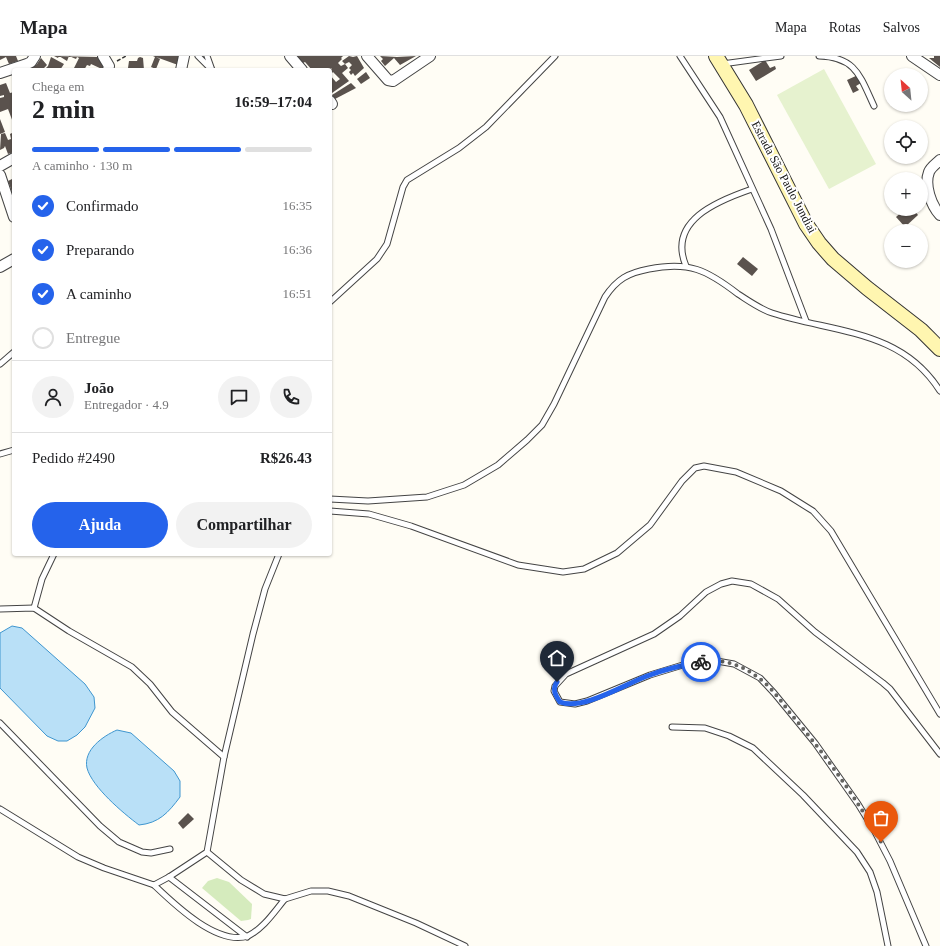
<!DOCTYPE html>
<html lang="pt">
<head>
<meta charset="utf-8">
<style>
	:root { --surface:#fff; --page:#f2f2f2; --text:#202124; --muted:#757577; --line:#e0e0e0; --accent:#2563eb }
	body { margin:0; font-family:Georgia,serif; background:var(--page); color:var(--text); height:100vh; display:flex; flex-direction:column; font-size:15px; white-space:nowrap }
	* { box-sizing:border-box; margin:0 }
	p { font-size:13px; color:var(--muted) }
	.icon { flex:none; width:22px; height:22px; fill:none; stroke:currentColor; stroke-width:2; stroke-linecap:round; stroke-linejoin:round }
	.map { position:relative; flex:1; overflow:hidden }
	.panel { position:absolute; left:12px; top:12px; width:320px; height:488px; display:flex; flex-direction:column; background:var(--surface); border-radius:4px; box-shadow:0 1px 3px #0004 }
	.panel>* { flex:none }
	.needle { width:26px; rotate:333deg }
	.buttons { position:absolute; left:884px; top:12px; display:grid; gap:8px }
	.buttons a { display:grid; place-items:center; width:44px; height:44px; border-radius:50%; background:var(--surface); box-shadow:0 1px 3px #0004; font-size:20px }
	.pin { position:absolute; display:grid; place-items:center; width:34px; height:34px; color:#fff; margin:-41px -17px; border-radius:50% 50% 50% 0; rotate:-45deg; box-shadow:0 0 4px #0007 }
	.pin .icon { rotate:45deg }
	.courier { position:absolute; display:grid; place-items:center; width:40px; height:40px; margin:-20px; border:3px solid #2563eb; border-radius:50%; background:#fff; color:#222; box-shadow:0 1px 5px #0007 }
	.overview em { font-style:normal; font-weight:700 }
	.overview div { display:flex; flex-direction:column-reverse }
	.overview { display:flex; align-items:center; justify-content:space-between; height:68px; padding:0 20px }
	h1 { font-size:26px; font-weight:700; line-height:30px }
	.bar { display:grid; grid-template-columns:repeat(4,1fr); gap:6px 4px; align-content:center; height:48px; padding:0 20px }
	.bar i { height:5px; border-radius:3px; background:var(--line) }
	.bar .selected { background:var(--accent) }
	.bar p { grid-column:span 4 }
	.line { display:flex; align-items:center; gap:10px; padding:0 20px; border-top:1px solid var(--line) }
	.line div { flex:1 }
	.round { display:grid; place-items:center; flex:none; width:42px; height:42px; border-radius:21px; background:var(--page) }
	ol { padding:0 20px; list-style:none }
	li { display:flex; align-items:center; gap:12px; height:44px }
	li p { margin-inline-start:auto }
	li .icon { padding:4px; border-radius:50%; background:var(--accent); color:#fff; stroke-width:4 }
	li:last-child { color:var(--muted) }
	li i { width:22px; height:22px; border:2px solid var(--line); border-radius:50% }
	.action { display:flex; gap:8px; margin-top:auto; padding:8px 20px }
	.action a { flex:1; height:46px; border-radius:24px; background:var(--accent); color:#fff; font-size:16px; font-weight:700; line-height:46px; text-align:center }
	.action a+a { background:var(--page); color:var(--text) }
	header { display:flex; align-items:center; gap:24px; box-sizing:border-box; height:56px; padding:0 20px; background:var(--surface); border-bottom:1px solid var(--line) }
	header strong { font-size:19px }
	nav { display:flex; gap:22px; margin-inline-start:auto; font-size:14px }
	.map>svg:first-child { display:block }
	.green { fill:#d5ebbd }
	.pitch { fill:#e6f2cf }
	.water { fill:#b9e0f7; stroke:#3f96cf }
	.building { fill:#5a524d }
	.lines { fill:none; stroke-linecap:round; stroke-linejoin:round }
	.service-casing { stroke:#444; stroke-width:7 }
	.minor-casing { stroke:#444; stroke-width:12 }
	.secondary-casing { stroke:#333; stroke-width:16 }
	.path { stroke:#333; stroke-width:1.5; stroke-dasharray:4 2; stroke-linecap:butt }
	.service { stroke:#fff; stroke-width:5 }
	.minor { stroke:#fff; stroke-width:10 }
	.secondary { stroke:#fff6b0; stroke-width:14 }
	.done { stroke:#646461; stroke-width:4; stroke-dasharray:0 7.2 }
	.route { stroke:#2563eb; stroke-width:5 }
	.labels { text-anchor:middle; stroke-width:4; stroke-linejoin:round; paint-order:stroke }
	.street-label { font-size:12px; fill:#111; stroke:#fff }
</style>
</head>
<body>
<header>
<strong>Mapa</strong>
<nav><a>Mapa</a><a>Rotas</a><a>Salvos</a></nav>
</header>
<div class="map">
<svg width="940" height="890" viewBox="0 0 940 890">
	<rect width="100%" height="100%" fill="#fffdf5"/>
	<polygon class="green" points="217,822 229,826 252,848 251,863 248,864 241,865 202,832 208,825"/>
	<polygon class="pitch" points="824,13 876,108 829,133 777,39"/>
	<g class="water">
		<polygon points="12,570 22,572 85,628 94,641 95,652 85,671 77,679 67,685 58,685 47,680 0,632 0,577"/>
		<path d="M 117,674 L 131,677 L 174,715 L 180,725 L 180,741 C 168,757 159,767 139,769 C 123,757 92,731 87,712 C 83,694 103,680 117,674 Z"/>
	</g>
	<g class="building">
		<polygon points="0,0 16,0 18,5 9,8 6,1 0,4"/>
		<polygon points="54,0 98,1 102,7 104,14 91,8 90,10 87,9 84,14 73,14 79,2 77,1 76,3 69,0 67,5 59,0 58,2"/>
		<polygon points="153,0 180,0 178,9 156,1 160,3 156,13 151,11 155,1"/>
		<polygon points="294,0 343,0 341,2 342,3 338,7 341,10 345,8 348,12 342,17 349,25 332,37 330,34 330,19 336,26 340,23 333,16 332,17 330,15 332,12 329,14 312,14 305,6 301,8"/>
		<polygon points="349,0 353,1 357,0 364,12 355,20 353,17 351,19 349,16 351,14 349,12 352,9 349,6 345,8 342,5"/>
		<polygon points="380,0 397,1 416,0 400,9 394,2 385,10 381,5 383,3"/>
		<polygon points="934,0 940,0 940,11 929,2 934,2"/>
		<polygon points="51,1 64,8 60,14 44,14 48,10"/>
		<polygon points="140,1 143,2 144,14 123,14 123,12 128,12 129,5 137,5 138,2"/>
		<polygon points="41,2 47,9 42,14 28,14 37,8"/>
		<polygon points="765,4 770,12 775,10 776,13 756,25 749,14"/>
		<polygon points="366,16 370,22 361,28 357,23"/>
		<polygon points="858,19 861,27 856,30 859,34 853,37 847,24"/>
		<polygon points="6,27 10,37 14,36 14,69 8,53 0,56 0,42 4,41 4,39 0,40 0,29"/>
		<polygon points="351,27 356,32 335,43 332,39"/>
		<polygon points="0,63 5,76 0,78"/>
		<polygon points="14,76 14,96 8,98 5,90 4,92 0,94 1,78 5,77 8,84 11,83 10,78"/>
		<polygon points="14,122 14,136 12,138 11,133 8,125"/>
		<polygon points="905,153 913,153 918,159 905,171 896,161"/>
		<polygon points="743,201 758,213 752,220 737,208"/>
		<polygon points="188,757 194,763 183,773 178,767"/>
	</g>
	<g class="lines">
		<defs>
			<g id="service">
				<polyline points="198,0 212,14 207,0"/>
				<polyline points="680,0 720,61 771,173 806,265"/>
				<path d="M 819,0 C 856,1 860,20 874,50"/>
				<polyline points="722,8 781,0"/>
				<path d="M 686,210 C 667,165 717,145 752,133"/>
				<polyline points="330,246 377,203 387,188 403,131 407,124 459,92 486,71 555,0"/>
				<polyline points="0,308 14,296"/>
				<polyline points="0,398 14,394"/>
				<path d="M 330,443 L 368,445 L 427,441 L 464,429 L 498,409 L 527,384 L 542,369 L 554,348 L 605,241 C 617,223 628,217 649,213 C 689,205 707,214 738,238 C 749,245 760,253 772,257 C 834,277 901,273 940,335"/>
				<polyline points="330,455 369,458 411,470 518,509 563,516 584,513 617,497 650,469 682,425 695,412 704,410 736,416 781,435 813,455 831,475 940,658"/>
				<polyline points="34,552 42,523 54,498"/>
				<polyline points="0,553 34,552 69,575 132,611 150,628 172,656 224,701 207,796 169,821 154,829 104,812 78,801 0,753"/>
				<polyline points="0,667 100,770 119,786 142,796 151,797 170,793"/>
				<polyline points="672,671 705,672 729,680 753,692 803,739 857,796 870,816 877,836 888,890"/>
				<polyline points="224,701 253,578 265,533 279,498"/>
				<polyline points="207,796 241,824 264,838 285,843 311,835 328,835 349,840 416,867 465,890"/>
				<polyline points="169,821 247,881"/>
				<path d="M 154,829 C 174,848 217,890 248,880 C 264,872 274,856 285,843"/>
				<polyline points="926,890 890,805 874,774 858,748 815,687 774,637 760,622 734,608 711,604 686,608 650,619 587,645 575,648 560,646 554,635 555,630 566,618 654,578 680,560 706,536 721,528 732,525 751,528 778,543 815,576 883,627 890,633 940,698"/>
			</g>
			<g id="minor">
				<polyline points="103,0 109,10 108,14"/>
				<polyline points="290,0 302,14"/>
				<polyline points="367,0 388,24 393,25 430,0"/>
				<polyline points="912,0 940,19"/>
				<polyline points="181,14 184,0"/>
				<polyline points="0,17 27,8 31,6 35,0"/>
				<polyline points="330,45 332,48"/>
				<path d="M 940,104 C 936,108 931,111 929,116 C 924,129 931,149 940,159"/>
				<polyline points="0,110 14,102"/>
				<polyline points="0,119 14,161"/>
				<polyline points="0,211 14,203"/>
			</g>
			<polyline id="secondary" points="716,0 746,49 806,168 819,187 833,203 867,232 921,274 940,293"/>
		</defs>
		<use href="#service" class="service-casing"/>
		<use href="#minor" class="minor-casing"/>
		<use href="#secondary" class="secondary-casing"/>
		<polyline class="path" points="117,5 126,0"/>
		<use href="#service" class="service"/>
		<use href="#minor" class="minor"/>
		<use href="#secondary" class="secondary"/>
	</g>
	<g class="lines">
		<path class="done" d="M 701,606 C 722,602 743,609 760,623 C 772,632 781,645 790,657 C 824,697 855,740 881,786"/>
		<path class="route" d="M 557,626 C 552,633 555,639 560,646 C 584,655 626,627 650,619 C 666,613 683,609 701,606"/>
	</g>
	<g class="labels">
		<g class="street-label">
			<text transform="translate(784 121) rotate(62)" y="4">Estrada São Paulo Jundiai</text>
		</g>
	</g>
</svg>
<div class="buttons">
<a><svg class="needle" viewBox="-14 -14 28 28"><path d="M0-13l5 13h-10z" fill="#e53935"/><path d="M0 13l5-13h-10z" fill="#757577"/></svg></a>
<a><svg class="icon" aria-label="locate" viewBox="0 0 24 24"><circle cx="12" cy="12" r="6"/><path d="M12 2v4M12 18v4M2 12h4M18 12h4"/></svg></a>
<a>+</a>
<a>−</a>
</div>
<div class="pin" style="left:881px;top:786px;background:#ea580c"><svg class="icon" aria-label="bag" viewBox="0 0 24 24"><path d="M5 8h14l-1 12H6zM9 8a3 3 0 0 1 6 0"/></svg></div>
<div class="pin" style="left:557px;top:626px;background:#1f2937"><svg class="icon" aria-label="home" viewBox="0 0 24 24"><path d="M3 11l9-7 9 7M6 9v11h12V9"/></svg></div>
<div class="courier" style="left:701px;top:606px"><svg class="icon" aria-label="bike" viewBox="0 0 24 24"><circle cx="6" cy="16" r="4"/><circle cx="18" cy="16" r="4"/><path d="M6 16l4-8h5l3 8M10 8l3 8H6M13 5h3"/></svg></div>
<section class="panel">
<div class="overview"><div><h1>2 min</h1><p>Chega em</p></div><em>16:59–17:04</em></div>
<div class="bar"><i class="selected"></i><i class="selected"></i><i class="selected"></i><i></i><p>A caminho · 130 m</p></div>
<ol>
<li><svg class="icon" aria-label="check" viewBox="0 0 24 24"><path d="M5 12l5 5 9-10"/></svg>Confirmado<p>16:35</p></li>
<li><svg class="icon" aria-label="check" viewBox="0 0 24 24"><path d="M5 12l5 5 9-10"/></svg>Preparando<p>16:36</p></li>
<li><svg class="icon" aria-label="check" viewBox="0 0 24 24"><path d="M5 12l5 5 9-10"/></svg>A caminho<p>16:51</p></li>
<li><i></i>Entregue</li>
</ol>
<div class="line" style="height:72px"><a class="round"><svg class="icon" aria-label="person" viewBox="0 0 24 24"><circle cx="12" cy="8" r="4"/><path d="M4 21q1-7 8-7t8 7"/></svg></a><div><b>João</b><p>Entregador · 4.9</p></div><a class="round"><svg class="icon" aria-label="chat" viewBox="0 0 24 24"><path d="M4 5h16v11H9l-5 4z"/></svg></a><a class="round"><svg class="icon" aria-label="phone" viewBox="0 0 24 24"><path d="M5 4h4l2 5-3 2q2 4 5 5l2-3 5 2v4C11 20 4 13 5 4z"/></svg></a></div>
<div class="line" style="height:52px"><div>Pedido #2490</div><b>R$26.43</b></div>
<div class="action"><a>Ajuda</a><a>Compartilhar</a></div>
</section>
</div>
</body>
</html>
